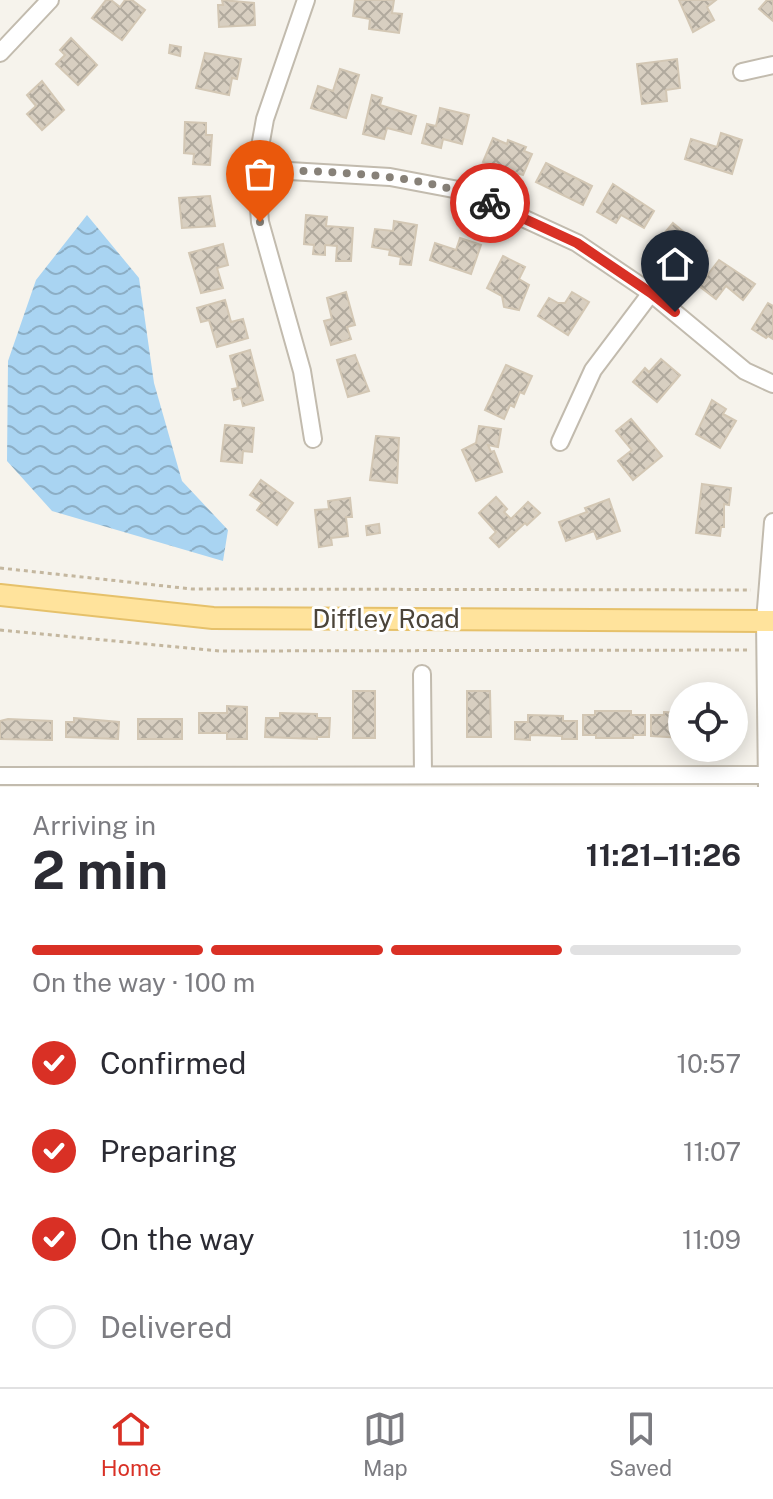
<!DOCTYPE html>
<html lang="en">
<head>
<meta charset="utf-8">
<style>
	:root { --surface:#fff; --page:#f2f2f3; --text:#2b2b33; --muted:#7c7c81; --line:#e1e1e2; --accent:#d93025 }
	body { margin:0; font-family:"Public Sans",sans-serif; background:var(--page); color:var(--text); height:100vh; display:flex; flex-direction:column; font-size:30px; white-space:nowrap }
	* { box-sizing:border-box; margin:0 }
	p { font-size:26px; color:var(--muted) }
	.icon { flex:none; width:44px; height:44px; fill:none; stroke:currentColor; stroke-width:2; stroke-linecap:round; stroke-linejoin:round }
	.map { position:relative; height:787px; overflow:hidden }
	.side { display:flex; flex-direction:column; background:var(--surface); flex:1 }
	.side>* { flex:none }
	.fabs { position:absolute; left:668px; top:682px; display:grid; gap:16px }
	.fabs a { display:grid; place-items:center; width:80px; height:80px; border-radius:50%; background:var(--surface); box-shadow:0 4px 20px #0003; font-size:40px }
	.pin { position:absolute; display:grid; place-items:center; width:68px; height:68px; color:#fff; margin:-82px -34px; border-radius:50% 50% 50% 0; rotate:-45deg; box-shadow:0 0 8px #0007 }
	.pin .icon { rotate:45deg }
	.courier { position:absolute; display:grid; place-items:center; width:80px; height:80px; margin:-40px; border:6px solid #d93025; border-radius:50%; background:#fff; color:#222; box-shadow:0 2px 10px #0007 }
	.head em { font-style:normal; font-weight:700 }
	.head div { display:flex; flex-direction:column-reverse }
	.head { display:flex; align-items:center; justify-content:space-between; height:136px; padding:0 32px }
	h1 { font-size:52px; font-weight:700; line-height:60px }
	.bar { display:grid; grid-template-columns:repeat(4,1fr); gap:12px 8px; align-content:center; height:96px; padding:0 32px }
	.bar i { height:10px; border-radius:6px; background:var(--line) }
	.bar .selected { background:var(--accent) }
	.bar p { grid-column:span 4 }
	ol { padding:0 32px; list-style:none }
	li { display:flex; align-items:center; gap:24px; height:88px }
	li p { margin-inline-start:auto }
	li .icon { padding:8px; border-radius:50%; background:var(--accent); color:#fff; stroke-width:4 }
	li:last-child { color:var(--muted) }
	li i { width:44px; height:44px; border:4px solid var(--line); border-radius:50% }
	.tabs { display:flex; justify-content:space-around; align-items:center; height:112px; border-top:2px solid var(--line); background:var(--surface); font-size:22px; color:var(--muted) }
	.tabs a { display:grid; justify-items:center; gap:4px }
	.tabs .selected { color:var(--accent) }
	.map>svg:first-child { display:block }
	.water { fill:url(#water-waves) }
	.building { fill:url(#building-cross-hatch); stroke:#d3c7b4; stroke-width:2 }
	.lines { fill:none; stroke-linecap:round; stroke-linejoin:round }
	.minor-casing { stroke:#c2bbae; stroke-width:20 }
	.major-casing { stroke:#e6c16a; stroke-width:24 }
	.path { stroke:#c4b79f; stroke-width:3; stroke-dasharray:4 4; stroke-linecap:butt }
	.minor { stroke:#fff; stroke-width:16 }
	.major { stroke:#ffe39c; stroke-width:20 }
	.done { stroke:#878178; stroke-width:8; stroke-dasharray:0 14.4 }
	.route { stroke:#d93025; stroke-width:10 }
	.labels { text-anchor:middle; stroke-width:6; stroke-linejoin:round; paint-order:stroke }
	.street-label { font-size:26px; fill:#4b4439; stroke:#fff }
</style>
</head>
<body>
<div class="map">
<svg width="773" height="787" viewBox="0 0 773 787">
	<defs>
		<pattern id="water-waves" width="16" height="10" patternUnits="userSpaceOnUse" patternTransform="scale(2)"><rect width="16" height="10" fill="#a9d4f2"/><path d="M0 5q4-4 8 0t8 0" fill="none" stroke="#8caec5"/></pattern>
		<pattern id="building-cross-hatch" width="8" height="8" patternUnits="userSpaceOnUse" patternTransform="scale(2)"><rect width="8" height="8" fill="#d8cfc1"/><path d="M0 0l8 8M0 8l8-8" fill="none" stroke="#b1aa9e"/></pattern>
	</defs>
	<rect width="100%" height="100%" fill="#f6f3ec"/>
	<polygon class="water" points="87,215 139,278 154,383 182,481 228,530 223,561 52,511 7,461 8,361 36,280"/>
	<g class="building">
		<polygon points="106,0 111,0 120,7 125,0 132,0 145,10 122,40 92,18"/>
		<polygon points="222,0 254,3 255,25 219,27 218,5 223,5"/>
		<polygon points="355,0 394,0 392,13 402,14 399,33 369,29 370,19 353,16"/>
		<polygon points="679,0 716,0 707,7 714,20 693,32"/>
		<polygon points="767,0 773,0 773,21 759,9"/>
		<polygon points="71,38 97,65 78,85 56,64 65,55 60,50"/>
		<polygon points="170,45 181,47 180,56 169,53"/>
		<polygon points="205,53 241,59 237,79 232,78 229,95 196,88"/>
		<polygon points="677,59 680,88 666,90 667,101 642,104 637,64"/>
		<polygon points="340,69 359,75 346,118 311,108 318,86 333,91"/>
		<polygon points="42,81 64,110 42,130 27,114 36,106 27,95"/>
		<polygon points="372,95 382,98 380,105 416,116 411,134 387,128 384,139 363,134"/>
		<polygon points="440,108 469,115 462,144 443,139 441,148 422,143 427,124 436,126"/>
		<polygon points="185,122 206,123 206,135 212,135 210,165 193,164 194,154 184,153"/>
		<polygon points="721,133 742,140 732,174 685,159 691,139 717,147"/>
		<polygon points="493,138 507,144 508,140 526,147 524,151 532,154 523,175 483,162"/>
		<polygon points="546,163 592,186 583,205 536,182"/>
		<polygon points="613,184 654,211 644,228 621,215 616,223 597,212"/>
		<polygon points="210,196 215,226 182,228 179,198"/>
		<polygon points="306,215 327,217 326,226 353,228 351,261 336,261 337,246 325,245 325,255 313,254 314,245 304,244"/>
		<polygon points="394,221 417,225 411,265 400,264 401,257 389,255 390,250 372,247 375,229 393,231"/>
		<polygon points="673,223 707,251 694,266 676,251 668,260 653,247"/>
		<polygon points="460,238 481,245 471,274 430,260 435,243 456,250"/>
		<polygon points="223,244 228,265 217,268 223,288 201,293 189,253"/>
		<polygon points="503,256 525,267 519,279 529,285 519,310 504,307 502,296 487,288"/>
		<polygon points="719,260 755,284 743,300 726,286 716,299 699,286"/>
		<polygon points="346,292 355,325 347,327 351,339 331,345 324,321 332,319 327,298"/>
		<polygon points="572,292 589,302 568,335 538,316 549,298 558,303 565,303"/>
		<polygon points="225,300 231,322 243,319 248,338 217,347 209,320 201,322 197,308"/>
		<polygon points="768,303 773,306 773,339 768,336 766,338 752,329"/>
		<polygon points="250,350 263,400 243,406 241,398 234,400 232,389 238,388 230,356"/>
		<polygon points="355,355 369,391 348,397 337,360"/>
		<polygon points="661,359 680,375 657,402 633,382 645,368 649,372"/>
		<polygon points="506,365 532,376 524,394 520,392 514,407 510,405 504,419 485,410"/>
		<polygon points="712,400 726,409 723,414 736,421 720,448 696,434"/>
		<polygon points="631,419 662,456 633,480 618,461 632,450 616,431"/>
		<polygon points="225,425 254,428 252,452 243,451 242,463 221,461"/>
		<polygon points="479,426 501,429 498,447 488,445 491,452 494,451 502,472 476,481 462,450 476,443"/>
		<polygon points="376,436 399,438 397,483 370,480"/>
		<polygon points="261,480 293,503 277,525 257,510 262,503 250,495"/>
		<polygon points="702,484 731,488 729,505 724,504 724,527 721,527 720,536 696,533"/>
		<polygon points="496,497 507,509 504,512 511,519 528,502 540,513 527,525 525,523 499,547 490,538 496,532 479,513"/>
		<polygon points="350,498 352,517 346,517 348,536 331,538 332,545 319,547 315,510 329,509 328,501"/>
		<polygon points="609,499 620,531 597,539 594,531 566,541 559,522 587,512 585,508"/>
		<polygon points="379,524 380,533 367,535 366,526"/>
		<rect x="353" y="691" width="22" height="47"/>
		<polygon points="467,691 490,691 491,737 467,737"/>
		<polygon points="227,706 247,707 247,739 227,739 227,733 199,733 199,713 227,713"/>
		<polygon points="595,711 631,711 631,715 645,715 645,735 633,735 633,738 596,738 596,735 583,735 583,715 595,715"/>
		<polygon points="664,712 682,713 682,738 651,736 651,715 664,715"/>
		<polygon points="280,713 317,714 317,718 330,718 329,737 317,737 317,739 265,737 266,718 280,718"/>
		<polygon points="528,715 563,716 563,721 577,721 577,739 562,739 562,736 530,735 530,740 515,739 515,722 528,722"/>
		<polygon points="74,718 119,722 118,739 66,737 66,722 74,722"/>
		<polygon points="8,719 52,721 52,740 0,739 0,721"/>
		<rect x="138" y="719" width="44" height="20"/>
	</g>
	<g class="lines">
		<defs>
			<g id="minor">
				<polyline points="306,0 265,119 256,169 260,222 302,371 313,439"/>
				<polyline points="0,53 50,0"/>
				<polyline points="742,72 773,65"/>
				<polyline points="256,169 390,177 464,191 577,243 651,293 745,371 773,384"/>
				<polyline points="560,442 593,370 651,293"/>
				<polyline points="422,674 423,775"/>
				<polyline points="0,776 773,775"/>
				<polyline points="767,787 765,621 773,522"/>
			</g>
			<polyline id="major" points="0,595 213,618 773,621"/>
		</defs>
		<use href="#minor" class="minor-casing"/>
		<use href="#major" class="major-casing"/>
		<g class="path">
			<polyline points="0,568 192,589 751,590"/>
			<polyline points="0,630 219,651 751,650"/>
		</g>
		<use href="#minor" class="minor"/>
		<use href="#major" class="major"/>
	</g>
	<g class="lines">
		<path class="done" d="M 260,222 L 256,169 C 334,173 418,171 490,203"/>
		<polyline class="route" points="490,203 577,243 651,293 675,312"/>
	</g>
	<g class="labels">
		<g class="street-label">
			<text x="386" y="628">Diffley Road</text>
		</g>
	</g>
</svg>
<div class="fabs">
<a><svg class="icon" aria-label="locate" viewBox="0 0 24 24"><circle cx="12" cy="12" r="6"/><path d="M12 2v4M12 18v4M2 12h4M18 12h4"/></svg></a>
</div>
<div class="pin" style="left:260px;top:222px;background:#ea580c"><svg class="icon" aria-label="bag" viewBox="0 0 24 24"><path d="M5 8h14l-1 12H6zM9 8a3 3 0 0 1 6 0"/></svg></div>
<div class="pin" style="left:675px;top:312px;background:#1f2937"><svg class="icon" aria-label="home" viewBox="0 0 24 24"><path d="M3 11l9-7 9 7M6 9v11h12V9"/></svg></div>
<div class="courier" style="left:490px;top:203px"><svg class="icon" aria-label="bike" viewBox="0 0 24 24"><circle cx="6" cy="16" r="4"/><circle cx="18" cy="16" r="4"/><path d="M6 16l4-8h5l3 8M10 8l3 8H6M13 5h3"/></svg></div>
</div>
<section class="side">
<div class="head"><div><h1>2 min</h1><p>Arriving in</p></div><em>11:21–11:26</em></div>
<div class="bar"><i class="selected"></i><i class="selected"></i><i class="selected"></i><i></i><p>On the way · 100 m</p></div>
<ol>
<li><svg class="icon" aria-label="check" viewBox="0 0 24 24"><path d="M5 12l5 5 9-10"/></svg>Confirmed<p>10:57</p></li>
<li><svg class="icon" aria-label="check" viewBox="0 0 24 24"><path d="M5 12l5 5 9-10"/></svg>Preparing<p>11:07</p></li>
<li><svg class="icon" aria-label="check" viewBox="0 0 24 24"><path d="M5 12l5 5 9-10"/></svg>On the way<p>11:09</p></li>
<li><i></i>Delivered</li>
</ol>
</section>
<nav class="tabs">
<a class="selected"><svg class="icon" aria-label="home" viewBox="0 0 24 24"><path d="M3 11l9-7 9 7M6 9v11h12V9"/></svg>Home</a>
<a><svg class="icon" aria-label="map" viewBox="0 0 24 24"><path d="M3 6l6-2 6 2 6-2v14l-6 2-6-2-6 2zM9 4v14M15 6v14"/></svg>Map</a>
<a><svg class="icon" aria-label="saved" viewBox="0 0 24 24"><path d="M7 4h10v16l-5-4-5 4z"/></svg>Saved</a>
</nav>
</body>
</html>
